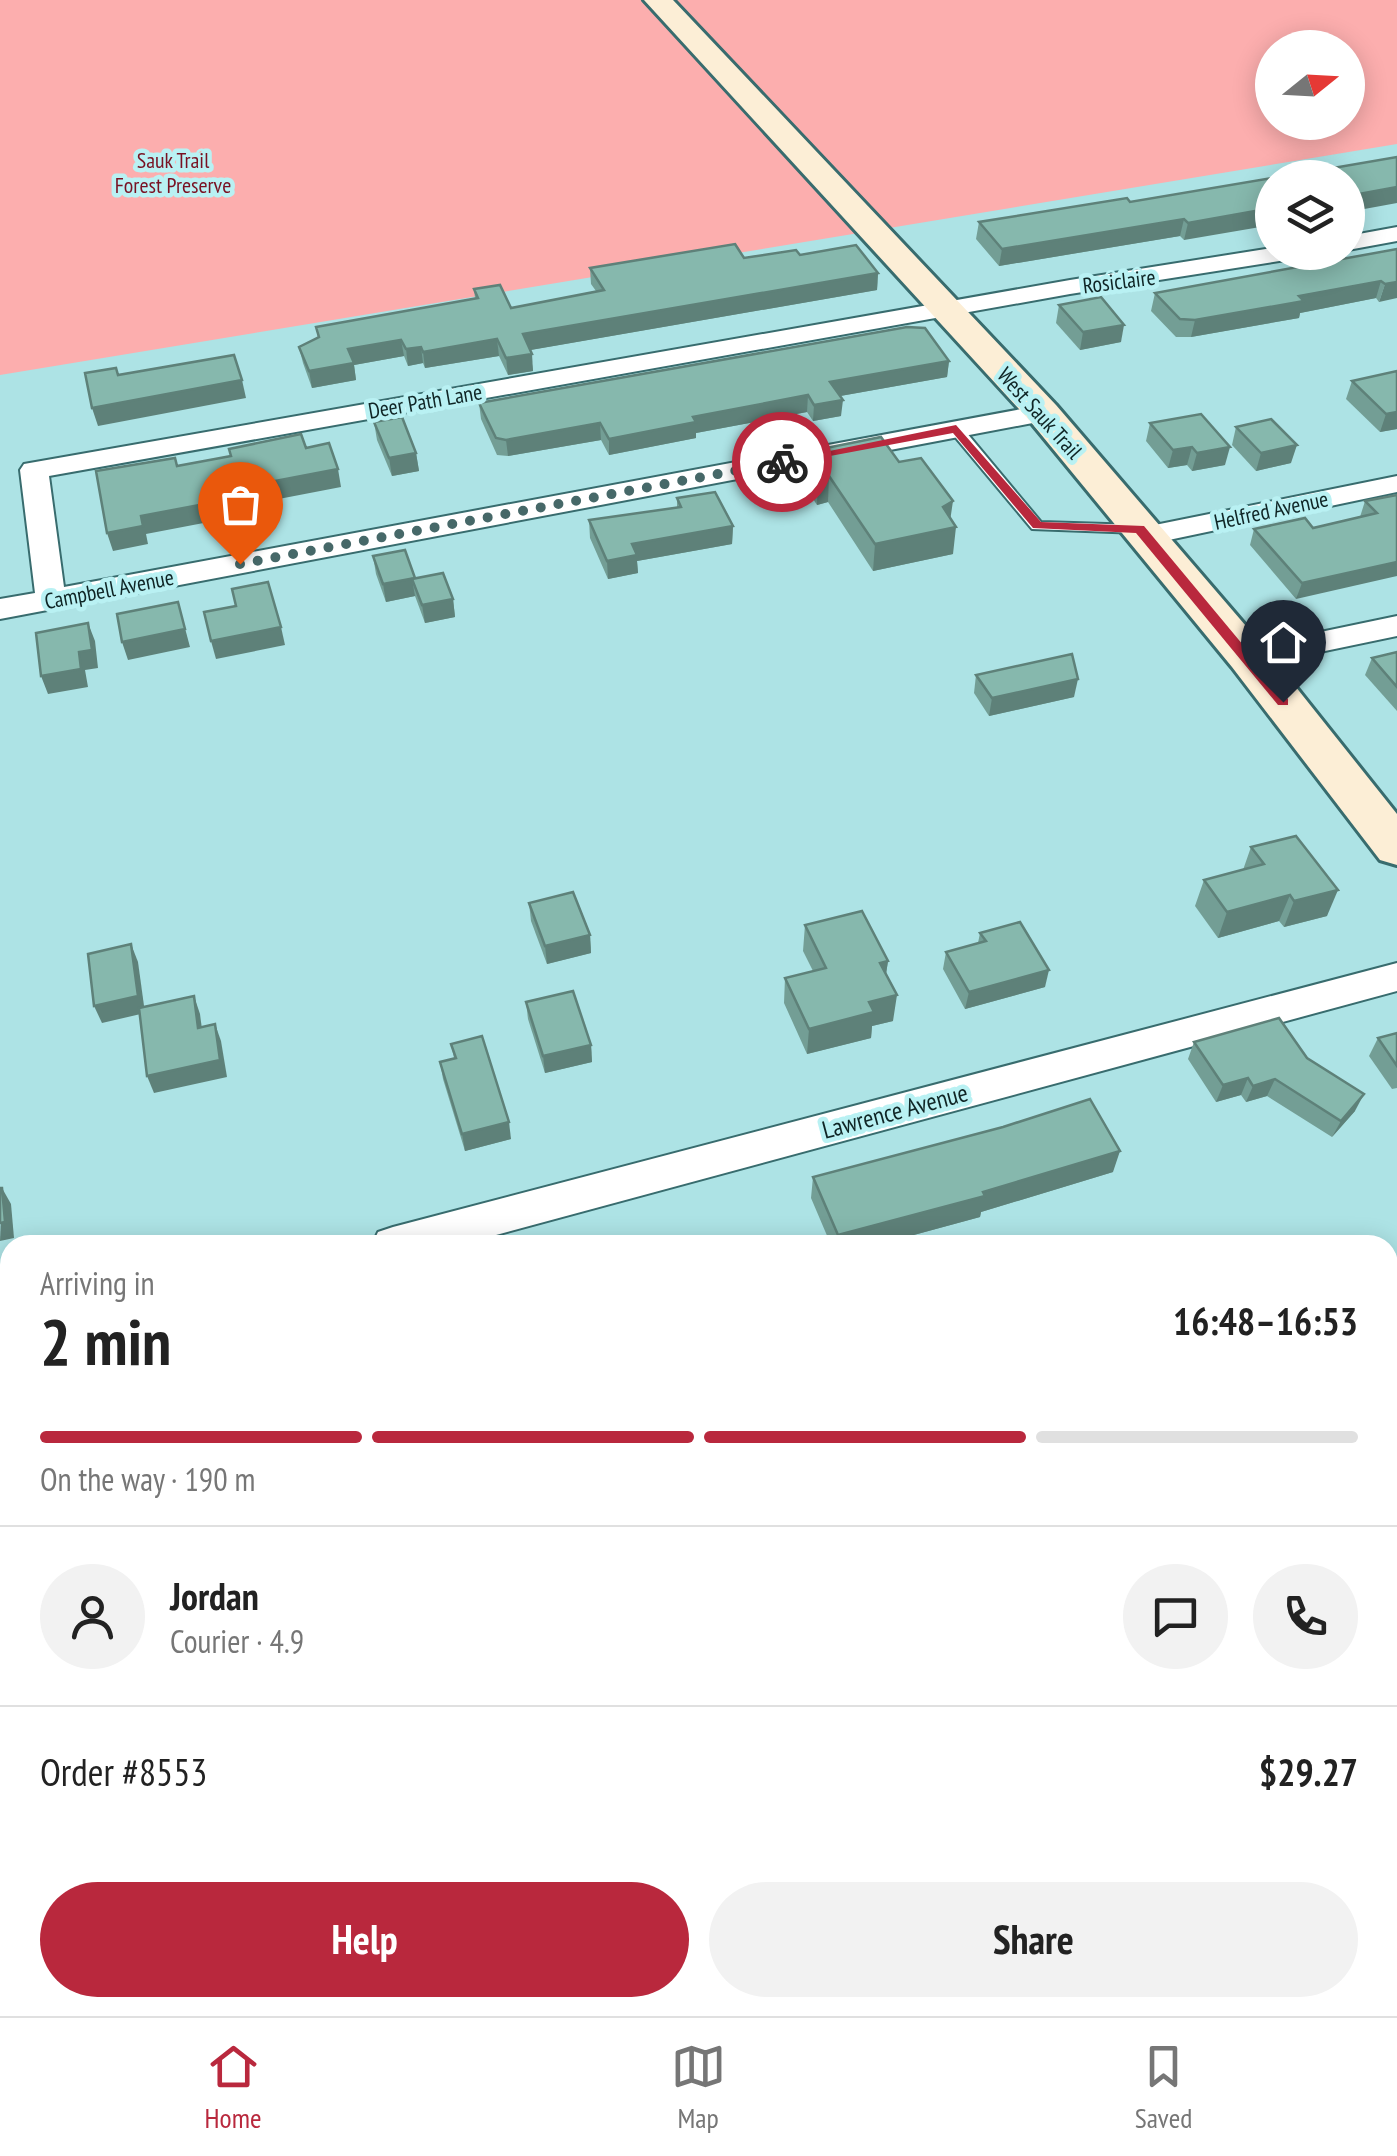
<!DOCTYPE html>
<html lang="en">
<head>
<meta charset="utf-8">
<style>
	:root { --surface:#fff; --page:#f2f2f2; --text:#222; --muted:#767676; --line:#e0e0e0; --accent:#b9283d }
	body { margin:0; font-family:"PT Sans Narrow",sans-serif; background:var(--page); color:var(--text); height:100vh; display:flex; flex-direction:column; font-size:38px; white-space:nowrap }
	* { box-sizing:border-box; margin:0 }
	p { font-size:32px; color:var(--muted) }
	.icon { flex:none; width:55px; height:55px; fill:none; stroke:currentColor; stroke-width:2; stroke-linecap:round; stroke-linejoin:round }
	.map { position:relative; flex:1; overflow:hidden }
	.side { position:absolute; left:0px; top:1235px; width:1398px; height:782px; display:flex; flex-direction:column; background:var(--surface); border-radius:30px 30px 0 0; box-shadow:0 5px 25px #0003 }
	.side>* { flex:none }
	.needle { width:65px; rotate:72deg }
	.fabs { position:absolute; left:1255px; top:30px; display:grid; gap:20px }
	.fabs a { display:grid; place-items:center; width:110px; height:110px; border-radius:50%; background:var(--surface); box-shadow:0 5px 25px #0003; font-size:50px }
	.pin { position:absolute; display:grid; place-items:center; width:85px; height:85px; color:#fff; margin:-102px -42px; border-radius:50% 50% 50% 0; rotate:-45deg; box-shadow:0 0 10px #0007 }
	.pin .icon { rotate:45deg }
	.courier { position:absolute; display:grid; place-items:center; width:100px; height:100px; margin:-50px; border:8px solid #b9283d; border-radius:50%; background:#fff; color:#222; box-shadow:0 2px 12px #0007 }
	.overview em { font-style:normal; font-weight:800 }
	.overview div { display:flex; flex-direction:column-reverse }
	.overview { display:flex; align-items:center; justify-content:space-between; height:170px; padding:0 40px }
	h1 { font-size:65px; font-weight:800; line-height:75px }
	.bar { display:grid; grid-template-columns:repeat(4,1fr); gap:15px 10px; align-content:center; height:120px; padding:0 40px }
	.bar i { height:12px; border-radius:8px; background:var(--line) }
	.bar .current { background:var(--accent) }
	.bar p { grid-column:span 4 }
	.line { display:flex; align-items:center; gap:25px; padding:0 40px; border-top:2px solid var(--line) }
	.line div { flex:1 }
	.round { display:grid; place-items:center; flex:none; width:105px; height:105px; border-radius:52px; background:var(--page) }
	.primary-button { display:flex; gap:20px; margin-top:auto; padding:20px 40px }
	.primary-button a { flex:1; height:115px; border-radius:60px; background:var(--accent); color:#fff; font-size:40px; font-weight:800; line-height:115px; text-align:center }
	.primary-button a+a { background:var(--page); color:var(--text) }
	.tab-bar { display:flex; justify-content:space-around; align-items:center; height:140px; border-top:2px solid var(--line); background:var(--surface); font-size:28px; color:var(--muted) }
	.tab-bar a { display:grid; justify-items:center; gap:5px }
	.tab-bar .current { color:var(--accent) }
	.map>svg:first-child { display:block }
	.green { fill:#fcaeae; fill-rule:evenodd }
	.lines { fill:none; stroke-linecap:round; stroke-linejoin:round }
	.lane-casing { stroke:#386c6e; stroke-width:4 }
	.street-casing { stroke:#386c6e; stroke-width:4 }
	.secondary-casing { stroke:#386c6e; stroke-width:6 }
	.lane { fill:#fff; fill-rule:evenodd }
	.street { fill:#fff; fill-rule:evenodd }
	.secondary { fill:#fceed6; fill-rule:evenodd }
	.wall { fill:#739e95 }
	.shaded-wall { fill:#5e8179 }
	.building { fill:#86b8ad; stroke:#5e8179; stroke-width:2.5 }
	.route { fill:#b9283d }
	.done { stroke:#466868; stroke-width:10; stroke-dasharray:0 18 }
	.labels { text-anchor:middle; stroke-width:9; stroke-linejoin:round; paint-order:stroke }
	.far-park-label { font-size:22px; fill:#791122; stroke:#b9f1f3 }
	.far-street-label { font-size:22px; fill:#0f2525; stroke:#b9f1f3 }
	.street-label { font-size:25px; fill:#0f2525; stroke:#b9f1f3 }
</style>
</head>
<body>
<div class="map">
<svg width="1397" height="2016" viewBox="0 0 1397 2016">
	<rect width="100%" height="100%" fill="#ade3e5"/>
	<path class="green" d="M 0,0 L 1397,0 L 1397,144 L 0,375 ZM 1272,48 L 1348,48 L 1348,122 L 1272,122 Z"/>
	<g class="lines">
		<defs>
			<polygon id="lane" points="956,425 961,426 1041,522 1139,525 1146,529 1139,533 1032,529 951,432 951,426"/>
			<g id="street">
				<polygon points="1397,227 1397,241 1348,250 1348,236"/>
				<polygon points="1272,248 1272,252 1304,252 1292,259 1070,294 49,476 64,587 1043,405 1057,413 1043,421 0,619 0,599 35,593 20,470 24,464 1070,280"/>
				<polygon points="1397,476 1397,492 1145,545 1135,542 1130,536 1135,530 1145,527"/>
				<polygon points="1397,616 1397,636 1248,667 1237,664 1232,657 1237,650 1248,647"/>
				<polygon points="1397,963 1397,991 459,1245 372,1245 378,1232 393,1227"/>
				<polygon points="10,1327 10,1367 0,1370 0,1330"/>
			</g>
			<polygon id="secondary" points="644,0 673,0 1056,405 1264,647 1397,814 1397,865 1380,860 1232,667 1030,421"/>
		</defs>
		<use href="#lane" class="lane-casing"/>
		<use href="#street" class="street-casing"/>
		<use href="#secondary" class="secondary-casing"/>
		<use href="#lane" class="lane"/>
		<use href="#street" class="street"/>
		<use href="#secondary" class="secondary"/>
	</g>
	<g class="wall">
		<polygon points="1272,178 1184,240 1180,236 999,266 976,239 979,222 1130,202"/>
		<polygon points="1397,249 1379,302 1376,298 1300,313 1299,318 1191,337 1176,337 1151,311 1155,293"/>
		<polygon points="800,255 878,273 877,290 530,350 533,371 508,375 499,356 425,368 423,363 408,366 404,356 354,365 356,380 312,388 303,363 299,347 318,338 316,327 475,298 474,289 511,308 596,291 591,284 590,268"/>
		<polygon points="1059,305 1121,342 1080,350 1056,323"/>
		<polygon points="949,361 947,377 840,396 841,416 813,421 807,412 696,433 696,438 609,455 601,440 508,456 497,455 481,419 479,403"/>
		<polygon points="1397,371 1397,429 1380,432 1346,399 1352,381"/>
		<polygon points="374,422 416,453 419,471 392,476 377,440"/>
		<polygon points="1150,423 1225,465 1192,471 1187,465 1168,468 1146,441"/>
		<polygon points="1236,427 1291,463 1256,471 1232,445"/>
		<polygon points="801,453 950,518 953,554 873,571 828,502 817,505 800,479"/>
		<polygon points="1397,495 1296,599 1250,545 1254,529 1313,528 1360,517 1365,501"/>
		<polygon points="677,498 733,526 732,544 637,561 638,573 608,579 590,538 589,520 677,507"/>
		<polygon points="373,556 453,599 455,617 425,623 415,596 386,602 376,574"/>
		<polygon points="1397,652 1397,711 1365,675 1372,658"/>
		<polygon points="976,675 1074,697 989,716 974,693"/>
		<polygon points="1251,847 1327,916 1284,927 1279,921 1218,938 1195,906 1204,880 1243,870"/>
		<polygon points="529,903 590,935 591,953 547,964 531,921"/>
		<polygon points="805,925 888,961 886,974 893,1021 872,1026 871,1038 807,1054 784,1003 785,978 813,971 803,951"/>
		<polygon points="980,933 1045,987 965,1009 943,969 946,952 978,943"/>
		<polygon points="526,1002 591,1045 592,1062 545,1073 528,1019"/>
		<polygon points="1397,1033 1397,1088 1392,1089 1369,1056 1378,1038"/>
		<polygon points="1194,1042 1307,1058 1355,1111 1332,1137 1267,1096 1246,1102 1241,1095 1216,1102 1188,1059"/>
		<polygon points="451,1044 511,1139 465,1151 443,1079 440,1062 454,1058"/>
		<polygon points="1113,1172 981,1212 980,1217 877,1245 831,1245 811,1198 813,1177"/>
	</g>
	<g class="shaded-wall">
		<polygon points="1397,187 1397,203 1348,212 1348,196"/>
		<polygon points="1272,208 1272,225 1184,240 1188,223"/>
		<polygon points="1184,219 1180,236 999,266 1002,249"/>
		<polygon points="878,273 877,290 525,351 523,334"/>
		<polygon points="1381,281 1376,298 1300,313 1299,318 1191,337 1195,320 1299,296"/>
		<polygon points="1397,282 1397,298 1379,302 1385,284"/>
		<polygon points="1124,325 1121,342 1080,350 1083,332"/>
		<polygon points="497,339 499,356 425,368 423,352"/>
		<polygon points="401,340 404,356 354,365 356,380 312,388 309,371 348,349"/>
		<polygon points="421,347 423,363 408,366 406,349"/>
		<polygon points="532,354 533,371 508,375 506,358"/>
		<polygon points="949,361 947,377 829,398 830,382"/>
		<polygon points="242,380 246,398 98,426 92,408"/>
		<polygon points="808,395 807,412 696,433 696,438 609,455 609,439 693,417"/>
		<polygon points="843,400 841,416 813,421 814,405"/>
		<polygon points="1397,412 1397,429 1380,432 1386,414"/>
		<polygon points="600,423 601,440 508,456 506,440"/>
		<polygon points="1297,445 1291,463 1256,471 1261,453"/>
		<polygon points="1192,447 1187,465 1168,468 1173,450"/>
		<polygon points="1230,447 1225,465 1192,471 1197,453"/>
		<polygon points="416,453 419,471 392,476 389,458"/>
		<polygon points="338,469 341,487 212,512 214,521 146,534 148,544 113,551 107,533 141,516 207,494"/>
		<polygon points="829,476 828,502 817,505 818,478"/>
		<polygon points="953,501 949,528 956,527 953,554 873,571 875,544"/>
		<polygon points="733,526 732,544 637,561 638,573 608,579 607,561 632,544"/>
		<polygon points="1397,562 1397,576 1296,599 1302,583"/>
		<polygon points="415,578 412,579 415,596 386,602 383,584"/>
		<polygon points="453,599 455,617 425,623 422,605"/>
		<polygon points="178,602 190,647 128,660 122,642"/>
		<polygon points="88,623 95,641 98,668 85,670 88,687 48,694 41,676 79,652"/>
		<polygon points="281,627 285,645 216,659 211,641"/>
		<polygon points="1078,679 1074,697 989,716 992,698"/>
		<polygon points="1338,890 1327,916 1284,927 1294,901"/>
		<polygon points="1290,895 1279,921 1218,938 1227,912"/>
		<polygon points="590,935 591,953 547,964 545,946"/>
		<polygon points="131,944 138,962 145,1013 102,1023 94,1006"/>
		<polygon points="888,961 884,987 880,963"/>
		<polygon points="1049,970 1045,987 965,1009 969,992"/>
		<polygon points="897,995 893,1021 872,1026 871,1038 807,1054 809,1029 869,1002"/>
		<polygon points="194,996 200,1014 204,1045 198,1028"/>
		<polygon points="215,1024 221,1041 227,1077 154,1093 147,1076"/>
		<polygon points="591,1045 592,1062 545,1073 543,1056"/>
		<polygon points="1248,1078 1241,1095 1216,1102 1223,1085"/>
		<polygon points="1275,1079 1267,1096 1246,1102 1253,1086"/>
		<polygon points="1364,1094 1355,1111 1332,1137 1341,1121"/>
		<polygon points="509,1122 511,1139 465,1151 462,1134"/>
		<polygon points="1120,1151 1113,1172 981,1212 980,1217 877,1245 837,1245 838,1235"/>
		<polygon points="2,1188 11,1204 14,1238 0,1241"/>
		<polygon points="10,1522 10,1546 0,1550 0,1525"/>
	</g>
	<g class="building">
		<polygon points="1397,157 1397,187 1348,196 1348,178 1275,178"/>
		<polygon points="1272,178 1272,208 1188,223 1184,219 1002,249 979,222 1127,198 1130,202"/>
		<polygon points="735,244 744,258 796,250 800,255 856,245 878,273 523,334 532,354 506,358 497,339 423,352 421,347 406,349 401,340 348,349 354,363 309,371 299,347 319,337 316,327 478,298 474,289 500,285 511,308 604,290 590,268"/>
		<polygon points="1397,249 1397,282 1385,284 1381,281 1299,296 1304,301 1195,320 1180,319 1155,293"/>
		<polygon points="1101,297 1124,325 1083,332 1059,305"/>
		<polygon points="907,327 925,328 949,361 830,382 843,400 814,405 808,395 693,417 696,422 609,439 600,423 506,440 496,438 479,403"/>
		<polygon points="234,355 242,380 92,408 85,373 116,368 118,375"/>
		<polygon points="1397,371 1397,412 1386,414 1352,381"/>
		<polygon points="1201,414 1230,447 1197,453 1192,447 1173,450 1150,423"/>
		<polygon points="402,417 416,453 389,458 374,422"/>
		<polygon points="1271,419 1297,445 1261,453 1236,427"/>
		<polygon points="301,434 306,448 329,443 338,469 207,494 210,503 141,516 143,526 107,533 96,471 175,458 177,466 231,456 229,449"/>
		<polygon points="881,437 899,462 921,458 953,501 943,507 956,527 875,544 829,476 818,478 801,453"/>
		<polygon points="715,492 733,526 632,544 637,555 607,561 589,520 681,507 677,498"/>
		<polygon points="1397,495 1397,562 1302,583 1254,529 1305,518 1313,528 1377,513 1365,501"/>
		<polygon points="405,550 415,578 383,584 373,556"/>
		<polygon points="443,573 453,599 422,605 412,579"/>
		<polygon points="268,582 281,627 211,641 204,612 236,606 232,589"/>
		<polygon points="178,602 185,629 122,642 117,614"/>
		<polygon points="88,623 92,650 79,652 81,669 41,676 36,633"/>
		<polygon points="1397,652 1397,687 1372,658"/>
		<polygon points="1072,654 1078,679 992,698 976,675"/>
		<polygon points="1296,836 1338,890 1294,901 1290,895 1227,912 1204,880 1264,864 1251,847"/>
		<polygon points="573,892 590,935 545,946 529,903"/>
		<polygon points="862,911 888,961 880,963 897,995 869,1002 874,1012 809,1029 785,978 826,968 805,925"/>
		<polygon points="1020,922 1049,970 969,992 946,952 986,941 980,933"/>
		<polygon points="131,944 138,996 94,1006 88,954"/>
		<polygon points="573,991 591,1045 543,1056 526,1002"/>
		<polygon points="194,996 198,1028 215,1024 220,1060 147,1076 139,1008"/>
		<polygon points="1279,1018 1307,1058 1364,1094 1341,1121 1275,1079 1253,1086 1248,1078 1223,1085 1194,1042"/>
		<polygon points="1397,1033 1397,1066 1378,1038"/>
		<polygon points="482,1036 509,1122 462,1134 440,1062 456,1058 451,1044"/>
		<polygon points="1090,1099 1120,1151 983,1192 985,1196 838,1235 813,1177 1003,1127"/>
		<polygon points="0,1188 2,1188 5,1222 0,1223"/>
		<polygon points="10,1439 10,1522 0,1525 0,1442"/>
	</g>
	<polygon class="route" points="956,425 1041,522 1144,526 1288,699 1288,705 1278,705 1136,533 1033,528 953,433 782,465 776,462"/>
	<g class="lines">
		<polyline class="done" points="240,564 782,462"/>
	</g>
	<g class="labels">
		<g class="far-park-label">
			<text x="173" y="168">Sauk Trail<tspan x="173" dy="25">Forest Preserve</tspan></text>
		</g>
		<g class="far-street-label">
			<text transform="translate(1119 281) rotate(-7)" y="8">Rosiclaire</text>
			<text transform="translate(425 401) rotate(-10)" y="8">Deer Path Lane</text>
			<text transform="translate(1040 413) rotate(48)" y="8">West Sauk Trail</text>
			<text transform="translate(1271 510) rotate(-12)" y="8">Helfred Avenue</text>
			<text transform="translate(109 589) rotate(-11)" y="8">Campbell Avenue</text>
		</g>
		<g class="street-label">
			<text transform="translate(895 1111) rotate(-15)" y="9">Lawrence Avenue</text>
		</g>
	</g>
</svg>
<div class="fabs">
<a><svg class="needle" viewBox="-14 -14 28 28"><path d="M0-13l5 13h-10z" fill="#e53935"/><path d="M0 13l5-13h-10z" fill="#767676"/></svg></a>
<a><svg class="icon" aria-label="layers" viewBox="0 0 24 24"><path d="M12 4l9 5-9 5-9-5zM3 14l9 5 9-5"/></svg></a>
</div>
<div class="pin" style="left:240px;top:564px;background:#ea580c"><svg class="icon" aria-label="bag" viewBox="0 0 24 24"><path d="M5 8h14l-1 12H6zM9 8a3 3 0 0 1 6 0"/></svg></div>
<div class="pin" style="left:1283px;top:702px;background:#1f2937"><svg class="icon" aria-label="home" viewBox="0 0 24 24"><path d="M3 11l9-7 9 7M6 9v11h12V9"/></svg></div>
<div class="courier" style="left:782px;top:462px"><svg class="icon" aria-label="bike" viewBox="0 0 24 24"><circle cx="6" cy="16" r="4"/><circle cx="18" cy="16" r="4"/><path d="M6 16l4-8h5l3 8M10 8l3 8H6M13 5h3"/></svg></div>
<section class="side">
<div class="overview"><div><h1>2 min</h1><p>Arriving in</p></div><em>16:48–16:53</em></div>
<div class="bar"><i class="current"></i><i class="current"></i><i class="current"></i><i></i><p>On the way · 190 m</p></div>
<div class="line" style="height:180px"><a class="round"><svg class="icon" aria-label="person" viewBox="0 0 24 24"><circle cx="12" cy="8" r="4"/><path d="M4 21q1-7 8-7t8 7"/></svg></a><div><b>Jordan</b><p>Courier · 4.9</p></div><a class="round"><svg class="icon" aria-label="chat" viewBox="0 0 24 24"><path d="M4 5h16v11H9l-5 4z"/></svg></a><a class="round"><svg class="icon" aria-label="phone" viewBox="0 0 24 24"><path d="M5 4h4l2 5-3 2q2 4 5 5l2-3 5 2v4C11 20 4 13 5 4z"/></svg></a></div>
<div class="line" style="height:130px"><div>Order #8553</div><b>$29.27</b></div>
<div class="primary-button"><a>Help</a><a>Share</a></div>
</section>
</div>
<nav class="tab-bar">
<a class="current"><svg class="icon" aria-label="home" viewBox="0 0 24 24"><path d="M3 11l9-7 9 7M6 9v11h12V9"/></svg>Home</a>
<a><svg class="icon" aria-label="map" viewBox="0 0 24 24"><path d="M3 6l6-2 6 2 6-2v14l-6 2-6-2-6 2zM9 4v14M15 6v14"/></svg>Map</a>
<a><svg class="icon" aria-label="saved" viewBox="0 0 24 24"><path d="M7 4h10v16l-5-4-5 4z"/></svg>Saved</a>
</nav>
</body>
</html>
